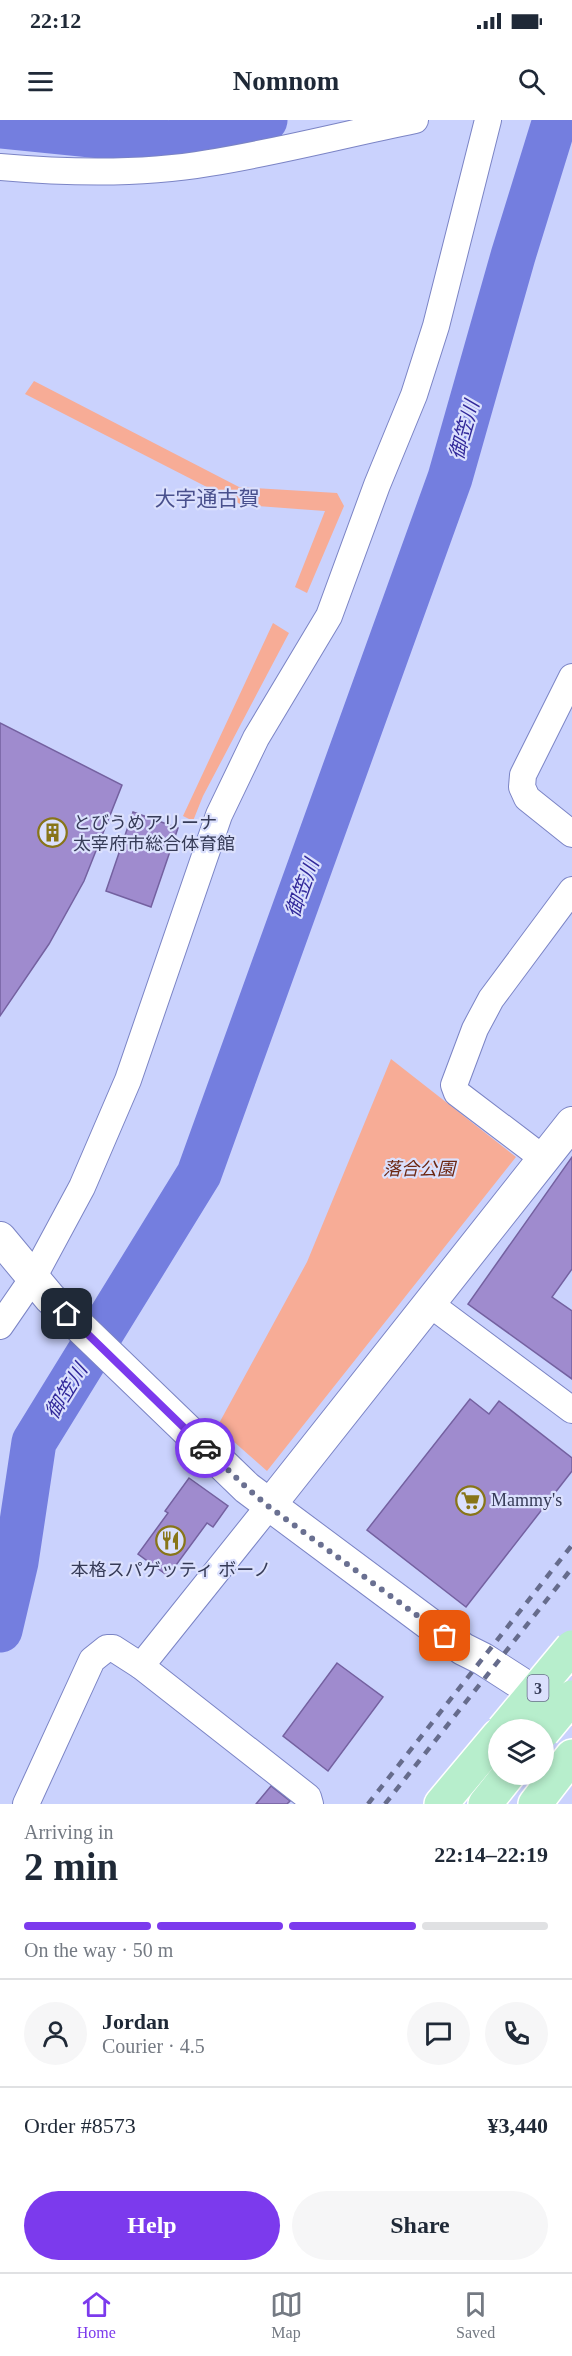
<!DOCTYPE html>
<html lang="en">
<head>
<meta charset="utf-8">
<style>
	:root { --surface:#fff; --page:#f6f6f7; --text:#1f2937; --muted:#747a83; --line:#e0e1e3; --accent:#7c3aed }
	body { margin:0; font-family:"Times New Roman","Noto Sans JP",serif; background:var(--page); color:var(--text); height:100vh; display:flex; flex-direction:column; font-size:22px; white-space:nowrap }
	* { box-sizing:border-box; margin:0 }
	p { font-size:20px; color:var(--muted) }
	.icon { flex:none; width:33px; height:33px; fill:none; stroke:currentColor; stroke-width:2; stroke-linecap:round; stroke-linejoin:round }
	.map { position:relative; height:1684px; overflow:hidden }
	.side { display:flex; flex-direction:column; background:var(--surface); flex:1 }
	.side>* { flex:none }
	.fabs { position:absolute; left:488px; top:1599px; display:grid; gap:12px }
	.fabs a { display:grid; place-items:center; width:66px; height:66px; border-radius:50%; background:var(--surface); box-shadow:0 3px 9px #0003; font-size:30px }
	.pin { position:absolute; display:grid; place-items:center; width:51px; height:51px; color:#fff; margin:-26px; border-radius:12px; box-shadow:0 3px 9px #0006 }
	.courier { position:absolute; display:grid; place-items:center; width:60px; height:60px; margin:-30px; border:4px solid #7c3aed; border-radius:50%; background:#fff; color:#222; box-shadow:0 2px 8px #0007 }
	.head em { font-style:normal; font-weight:600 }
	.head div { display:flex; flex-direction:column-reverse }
	.head { display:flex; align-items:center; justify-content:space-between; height:102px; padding:0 24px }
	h1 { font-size:39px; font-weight:600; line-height:45px }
	.bar { display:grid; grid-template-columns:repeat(4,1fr); gap:9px 6px; align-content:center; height:72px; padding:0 24px }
	.bar i { height:8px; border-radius:4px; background:var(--line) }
	.bar .on { background:var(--accent) }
	.bar p { grid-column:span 4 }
	.line { display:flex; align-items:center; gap:15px; padding:0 24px; border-top:2px solid var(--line) }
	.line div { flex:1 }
	.round { display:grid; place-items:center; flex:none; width:63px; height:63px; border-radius:32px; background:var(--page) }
	.cta { display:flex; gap:12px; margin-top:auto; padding:12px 24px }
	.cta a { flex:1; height:69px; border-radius:36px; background:var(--accent); color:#fff; font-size:24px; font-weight:600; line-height:69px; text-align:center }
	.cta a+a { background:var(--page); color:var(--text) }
	.status { display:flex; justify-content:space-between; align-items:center; height:42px; padding:0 30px; background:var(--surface); direction:ltr }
	.status svg { height:16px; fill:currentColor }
	header { display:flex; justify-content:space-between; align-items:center; height:78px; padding:0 24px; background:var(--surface); font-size:27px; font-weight:600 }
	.tabs { display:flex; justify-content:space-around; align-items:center; height:84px; border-top:2px solid var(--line); background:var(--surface); font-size:16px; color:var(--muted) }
	.tabs a { display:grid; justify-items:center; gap:3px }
	.tabs .on { color:var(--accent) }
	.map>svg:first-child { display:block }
	.green { fill:#f7ac96 }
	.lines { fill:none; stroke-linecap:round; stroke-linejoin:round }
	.river { stroke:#747edf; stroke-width:45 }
	.building { fill:#9f8bce; stroke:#7461a0; stroke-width:1.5 }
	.minor-casing { stroke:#7b84c5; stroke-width:28 }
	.tertiary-casing { stroke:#7b84c5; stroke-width:34 }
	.trunk-casing { stroke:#fff; stroke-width:36 }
	.minor { stroke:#fff; stroke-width:26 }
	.tertiary { stroke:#fff; stroke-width:32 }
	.trunk { stroke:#b7eecc; stroke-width:33 }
	.rail { stroke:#666c8c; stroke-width:4.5; stroke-dasharray:8 8; stroke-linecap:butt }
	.trunk-bridge-casing { stroke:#fff; stroke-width:36; stroke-linecap:butt }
	.trunk-bridge { stroke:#b7eecc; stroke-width:33 }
	.done { stroke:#6a7091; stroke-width:6; stroke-dasharray:0 10.8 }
	.route { stroke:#7c3aed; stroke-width:8 }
	.labels { text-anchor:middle; stroke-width:4.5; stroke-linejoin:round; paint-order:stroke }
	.shield { fill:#dbe0fd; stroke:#686c89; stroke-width:1.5 }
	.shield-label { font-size:16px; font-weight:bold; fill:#363b57 }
	.poi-label { font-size:18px; fill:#363b57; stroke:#dbe0fd; text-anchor:start }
	.park-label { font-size:18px; font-style:italic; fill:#6c2611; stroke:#dbe0fd }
	.water-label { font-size:20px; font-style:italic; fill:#31289a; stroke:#dbe0fd }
	.quarter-label { font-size:21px; fill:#49508d; stroke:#dbe0fd }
</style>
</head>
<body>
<div class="status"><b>22:12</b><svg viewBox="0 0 49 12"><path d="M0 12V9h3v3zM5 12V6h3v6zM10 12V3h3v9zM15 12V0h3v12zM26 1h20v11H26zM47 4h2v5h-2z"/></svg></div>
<header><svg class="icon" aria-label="menu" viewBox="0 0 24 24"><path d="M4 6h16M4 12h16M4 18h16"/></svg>Nomnom<svg class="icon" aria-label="search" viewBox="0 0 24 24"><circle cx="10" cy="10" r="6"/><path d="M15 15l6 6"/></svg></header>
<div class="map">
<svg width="572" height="1684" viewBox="0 0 572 1684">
	<rect width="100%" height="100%" fill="#cad2fd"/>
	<g class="green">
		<polygon points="34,261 239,367 337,373 344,386 307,473 295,467 325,391 242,385 25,274"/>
		<polygon points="273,503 289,513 203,676 193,701 183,696"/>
		<polygon points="391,939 516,1037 267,1351 217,1307 307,1142"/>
	</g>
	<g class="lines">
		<g class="river">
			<polyline points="0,6 171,23 265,0"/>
			<polyline points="0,1510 16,1442 34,1322 199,1054 450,358 513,136 555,0"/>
		</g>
	</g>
	<g class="building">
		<polygon points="0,603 122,665 84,761 49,824 0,896"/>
		<polygon points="133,692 178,708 151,787 106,771"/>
		<polygon points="572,1037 572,1149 552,1177 572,1191 572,1259 468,1184"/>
		<polygon points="470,1279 489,1294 499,1281 572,1338 572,1351 466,1487 367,1410"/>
		<polygon points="189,1358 228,1386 213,1407 207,1403 168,1456 138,1434 168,1393 165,1391"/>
		<polygon points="337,1543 383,1577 328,1651 283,1616"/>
		<polygon points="271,1666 290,1681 287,1684 256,1684"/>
	</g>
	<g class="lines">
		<defs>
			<g id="minor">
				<path d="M 0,47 C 69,53 141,55 209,43 C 278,32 346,14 415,0"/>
				<polyline points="572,557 523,655 522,667 527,678 572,714"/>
				<polyline points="544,1039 457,973 454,965 475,909 491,879 572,770"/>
				<polyline points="430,1184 572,1290"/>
				<polyline points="0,1206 33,1158 82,1067 128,960 219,695 256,618 329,496 377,365 414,275 436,206 488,0"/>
				<polyline points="141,1546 269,1386"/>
				<polyline points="26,1684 92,1540 107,1528 113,1528 141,1546 308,1677 310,1684"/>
			</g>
			<g id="tertiary">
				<polyline points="0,1118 50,1178 247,1368 463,1529 483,1539 556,1586"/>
				<polyline points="269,1386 572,1003"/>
			</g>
			<g id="trunk">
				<polyline points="441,1684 498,1616"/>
				<polyline points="485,1684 509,1654"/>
				<polyline points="535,1684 572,1636"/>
			</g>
		</defs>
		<use href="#minor" class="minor-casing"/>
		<use href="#tertiary" class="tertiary-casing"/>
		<use href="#trunk" class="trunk-casing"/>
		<use href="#minor" class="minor"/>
		<use href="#tertiary" class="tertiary"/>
		<use href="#trunk" class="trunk"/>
		<g class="rail">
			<polyline points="368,1684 572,1425"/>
			<polyline points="385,1684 572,1448"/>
		</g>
		<defs>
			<g id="trunk-bridge">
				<polyline points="503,1610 572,1527"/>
				<polyline points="543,1612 572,1577"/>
			</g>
		</defs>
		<use href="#trunk-bridge" class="trunk-bridge-casing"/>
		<use href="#trunk-bridge" class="trunk-bridge"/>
	</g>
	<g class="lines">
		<polyline class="done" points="205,1328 247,1368 268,1386 445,1516"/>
		<polyline class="route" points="67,1194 205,1328"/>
	</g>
	<defs>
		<symbol id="building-ring" viewBox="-11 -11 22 22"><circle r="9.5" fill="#dbe0fd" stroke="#887518" stroke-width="1.5"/><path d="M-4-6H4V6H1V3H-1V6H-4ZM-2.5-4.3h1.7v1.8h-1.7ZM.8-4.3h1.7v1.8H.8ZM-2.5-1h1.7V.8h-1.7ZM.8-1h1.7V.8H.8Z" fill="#887518"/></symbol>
		<symbol id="supermarket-ring" viewBox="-11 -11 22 22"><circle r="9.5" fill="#dbe0fd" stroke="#887518" stroke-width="1.5"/><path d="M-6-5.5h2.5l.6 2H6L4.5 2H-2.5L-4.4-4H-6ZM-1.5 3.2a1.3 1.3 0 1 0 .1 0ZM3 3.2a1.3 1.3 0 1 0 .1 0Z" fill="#887518"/></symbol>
		<symbol id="restaurant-ring" viewBox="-11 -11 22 22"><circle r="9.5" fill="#dbe0fd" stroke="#887518" stroke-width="1.5"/><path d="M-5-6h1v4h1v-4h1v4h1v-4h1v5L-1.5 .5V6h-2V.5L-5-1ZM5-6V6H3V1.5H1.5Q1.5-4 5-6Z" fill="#887518"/></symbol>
	</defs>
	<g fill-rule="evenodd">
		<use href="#building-ring" x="36" y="696" width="33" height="33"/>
		<use href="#supermarket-ring" x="454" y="1364" width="33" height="33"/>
		<use href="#restaurant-ring" x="154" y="1404" width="33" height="33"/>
	</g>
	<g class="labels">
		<rect class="shield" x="527.5" y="1555" width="21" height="26" rx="4.5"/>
		<g class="shield-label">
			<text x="538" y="1574">3</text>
		</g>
		<g class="poi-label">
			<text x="73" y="709">とびうめアリーナ<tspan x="73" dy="21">太宰府市総合体育館</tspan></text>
			<text x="491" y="1386">Mammy's</text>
			<text x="171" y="1456" text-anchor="middle">本格スパゲッティ ボーノ</text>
		</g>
		<g class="park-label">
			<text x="419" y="1055">落合公園</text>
		</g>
		<g class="water-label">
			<text transform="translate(464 310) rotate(-74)" y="7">御笠川</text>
			<text transform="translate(302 768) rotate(-70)" y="7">御笠川</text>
			<text transform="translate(66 1271) rotate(-58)" y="7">御笠川</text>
		</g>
		<g class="quarter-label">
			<text x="207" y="386">大字通古賀</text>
		</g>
	</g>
</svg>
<div class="fabs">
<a><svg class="icon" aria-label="layers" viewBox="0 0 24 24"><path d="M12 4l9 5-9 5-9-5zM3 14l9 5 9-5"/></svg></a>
</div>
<div class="pin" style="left:445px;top:1516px;background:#ea580c"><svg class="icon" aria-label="bag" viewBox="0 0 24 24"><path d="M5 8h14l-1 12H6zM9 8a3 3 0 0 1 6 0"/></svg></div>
<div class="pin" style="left:67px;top:1194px;background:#1f2937"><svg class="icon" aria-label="home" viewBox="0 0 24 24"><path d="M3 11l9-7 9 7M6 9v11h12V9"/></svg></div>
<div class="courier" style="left:205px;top:1328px"><svg class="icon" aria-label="car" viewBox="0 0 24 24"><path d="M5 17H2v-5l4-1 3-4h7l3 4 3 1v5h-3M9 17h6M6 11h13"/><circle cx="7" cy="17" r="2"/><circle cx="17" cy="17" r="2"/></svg></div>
</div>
<section class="side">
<div class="head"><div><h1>2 min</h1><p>Arriving in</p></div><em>22:14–22:19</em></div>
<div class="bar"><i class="on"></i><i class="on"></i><i class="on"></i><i></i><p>On the way · 50 m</p></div>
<div class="line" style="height:108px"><a class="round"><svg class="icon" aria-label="person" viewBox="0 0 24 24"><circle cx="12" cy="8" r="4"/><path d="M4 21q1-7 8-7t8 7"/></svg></a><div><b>Jordan</b><p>Courier · 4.5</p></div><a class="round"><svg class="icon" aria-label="chat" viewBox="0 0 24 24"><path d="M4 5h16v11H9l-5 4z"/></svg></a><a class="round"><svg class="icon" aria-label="phone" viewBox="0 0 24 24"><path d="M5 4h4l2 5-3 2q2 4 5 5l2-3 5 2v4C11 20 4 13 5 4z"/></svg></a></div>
<div class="line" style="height:78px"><div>Order #8573</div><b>¥3,440</b></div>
<div class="cta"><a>Help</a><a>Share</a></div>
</section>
<nav class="tabs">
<a class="on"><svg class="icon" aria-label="home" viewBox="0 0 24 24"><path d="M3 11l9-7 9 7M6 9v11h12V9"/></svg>Home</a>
<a><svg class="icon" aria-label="map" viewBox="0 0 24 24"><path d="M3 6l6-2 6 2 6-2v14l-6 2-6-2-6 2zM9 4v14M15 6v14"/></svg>Map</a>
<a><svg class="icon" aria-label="saved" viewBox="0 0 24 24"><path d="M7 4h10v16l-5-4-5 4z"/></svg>Saved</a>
</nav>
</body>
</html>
